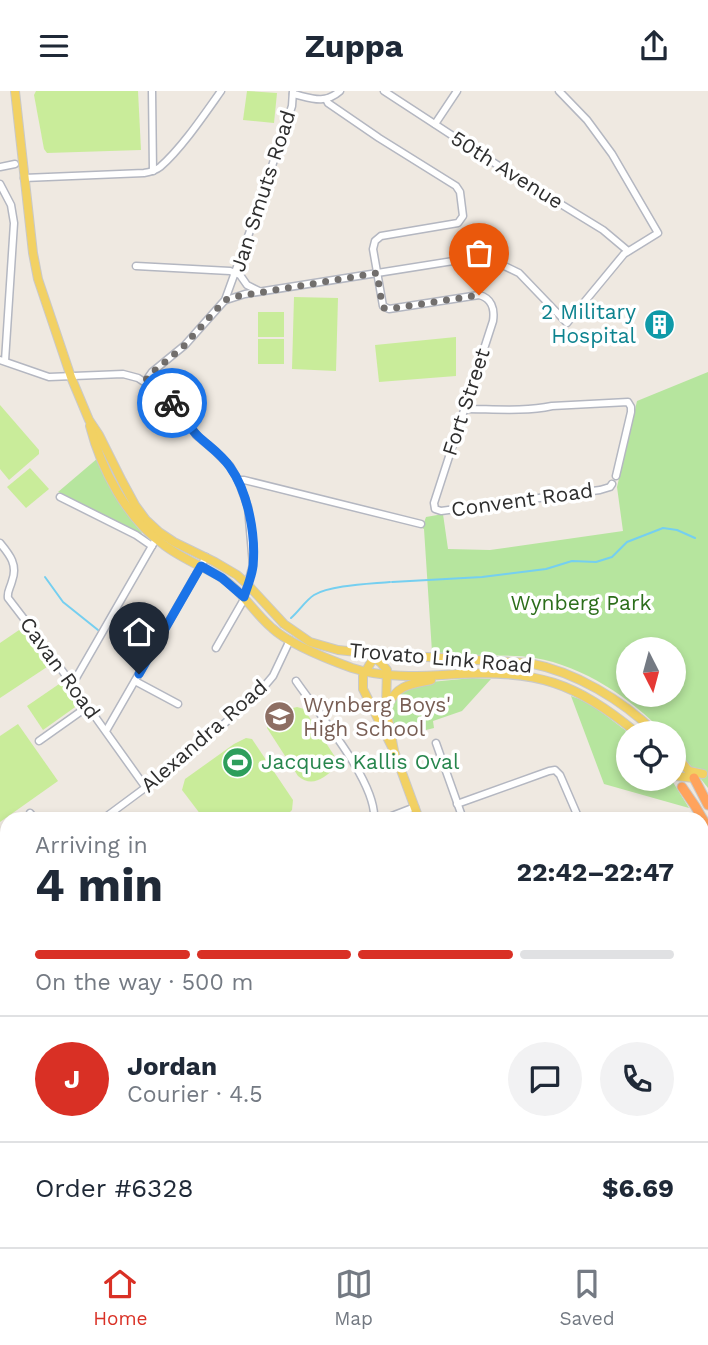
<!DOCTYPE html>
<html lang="en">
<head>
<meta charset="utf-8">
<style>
	:root { --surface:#fff; --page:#f2f2f3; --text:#1f2937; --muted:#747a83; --line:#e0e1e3; --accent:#d93025 }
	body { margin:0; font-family:"Work Sans",sans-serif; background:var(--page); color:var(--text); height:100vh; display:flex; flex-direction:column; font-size:26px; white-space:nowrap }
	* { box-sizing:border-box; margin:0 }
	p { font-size:23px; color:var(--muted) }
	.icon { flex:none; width:38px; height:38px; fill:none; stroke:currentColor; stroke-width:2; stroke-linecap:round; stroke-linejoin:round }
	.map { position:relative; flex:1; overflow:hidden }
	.details { position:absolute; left:0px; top:721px; width:709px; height:436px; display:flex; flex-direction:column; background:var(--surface); border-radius:21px 21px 0 0; box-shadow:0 4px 10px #0003 }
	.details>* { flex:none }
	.needle { width:46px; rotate:174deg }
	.tools { position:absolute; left:616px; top:546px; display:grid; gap:14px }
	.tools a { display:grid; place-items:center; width:70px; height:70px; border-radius:50%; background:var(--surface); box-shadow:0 4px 10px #0003; font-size:35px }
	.pin { position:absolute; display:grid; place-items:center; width:60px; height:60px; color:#fff; margin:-72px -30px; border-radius:50% 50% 50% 0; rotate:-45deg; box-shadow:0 0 7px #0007 }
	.pin .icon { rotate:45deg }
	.courier { position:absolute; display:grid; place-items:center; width:70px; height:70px; margin:-35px; border:5px solid #1a73e8; border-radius:50%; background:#fff; color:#222; box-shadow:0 2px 9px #0007 }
	.head em { font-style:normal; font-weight:700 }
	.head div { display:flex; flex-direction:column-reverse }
	.head { display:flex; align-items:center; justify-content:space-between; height:119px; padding:0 35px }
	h1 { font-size:46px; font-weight:700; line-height:52px }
	.bar { display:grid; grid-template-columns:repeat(4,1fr); gap:10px 7px; align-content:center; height:84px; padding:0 35px }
	.bar i { height:9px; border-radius:5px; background:var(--line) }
	.bar .active { background:var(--accent) }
	.bar p { grid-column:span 4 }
	.line { display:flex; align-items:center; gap:18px; padding:0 35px; border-top:2px solid var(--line) }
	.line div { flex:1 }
	.round { display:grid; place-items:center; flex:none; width:74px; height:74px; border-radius:37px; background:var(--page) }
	header { display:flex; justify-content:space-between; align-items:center; height:91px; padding:0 35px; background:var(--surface); font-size:32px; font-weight:700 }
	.menu { display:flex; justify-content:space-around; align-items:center; height:98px; border-top:2px solid var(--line); background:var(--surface); font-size:19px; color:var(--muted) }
	.menu a { display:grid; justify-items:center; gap:4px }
	.menu .active { color:var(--accent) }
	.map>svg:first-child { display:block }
	.green { fill:#b6e59e; fill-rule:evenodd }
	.pitch { fill:#c9ec9a }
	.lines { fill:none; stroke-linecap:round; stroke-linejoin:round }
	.stream { stroke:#75cff0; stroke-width:2 }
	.minor-tunnel { stroke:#c8c4bd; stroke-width:6; stroke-dasharray:6 3; stroke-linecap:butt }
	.minor-casing { stroke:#b4b7c1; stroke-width:9 }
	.major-casing { stroke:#c9c9c9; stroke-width:10 }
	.highway-casing { stroke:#c9c9c9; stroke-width:11 }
	.minor { stroke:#fff; stroke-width:6 }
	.major { stroke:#f2d163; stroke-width:8 }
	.highway { stroke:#ffa35c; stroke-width:9 }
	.done { stroke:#726f6d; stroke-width:7; stroke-dasharray:0 12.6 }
	.route { stroke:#1a73e8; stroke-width:9 }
	.labels { text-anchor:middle; stroke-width:7; stroke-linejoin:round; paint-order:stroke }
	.street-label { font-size:21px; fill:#2e2e2e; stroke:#fff }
	.culture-label { font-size:21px; fill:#0d838f; stroke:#fff; text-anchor:end }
	.park-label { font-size:21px; fill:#2c6e1b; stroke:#fff }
	.education-label { font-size:21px; fill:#785e54; stroke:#fff; text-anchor:start }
	.leisure-label { font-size:21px; fill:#27864d; stroke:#fff; text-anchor:start }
</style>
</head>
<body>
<header><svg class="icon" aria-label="menu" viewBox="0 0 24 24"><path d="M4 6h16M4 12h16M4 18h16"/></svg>Zuppa<svg class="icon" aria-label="share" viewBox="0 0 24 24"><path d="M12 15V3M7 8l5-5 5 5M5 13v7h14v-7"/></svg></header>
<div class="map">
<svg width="708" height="1156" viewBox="0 0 708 1156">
	<rect width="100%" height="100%" fill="#efe9e1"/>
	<g class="green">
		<path d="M 708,281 L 708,697 L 674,654 L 674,642 L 664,642 C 631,607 583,575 535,567 C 519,564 503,565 486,564 C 468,564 450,562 432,561 L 424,438 L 422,437 L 426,426 L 443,423 L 448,458 L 490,459 L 623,440 L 617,396 L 637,310 ZM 628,558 L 674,558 L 674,604 L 628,604 Z"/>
		<path d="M 98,367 C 109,395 122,419 142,442 L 141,443 L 58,401 Z"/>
		<polygon points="472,587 491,588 462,620 433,630 434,637 394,647 391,613 405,599 431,591"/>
		<path d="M 571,605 C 593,612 611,629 629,642 L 628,688 L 671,688 L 689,717 L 604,693 Z"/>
	</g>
	<g class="pitch">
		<polygon points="36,0 138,0 141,59 47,62 44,58 34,4"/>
		<polygon points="247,0 277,2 274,32 243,29"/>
		<polygon points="294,206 338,207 336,280 292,278"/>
		<rect x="258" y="221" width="26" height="25"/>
		<polygon points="456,246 456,285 379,291 375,254"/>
		<rect x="258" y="248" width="26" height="25"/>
		<polygon points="0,314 39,359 39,363 9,389 0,378"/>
		<polygon points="30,377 49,398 26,417 7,396"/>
		<polygon points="22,537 47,576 0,607 0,552"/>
		<polygon points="62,591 78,614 43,639 27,615"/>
		<path d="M 297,616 L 304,618 L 337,669 L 335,677 C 324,687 312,697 298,685 L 267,637 C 270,627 287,618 297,616 Z"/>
		<polygon points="18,633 58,690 0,731 0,645"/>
		<polygon points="246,647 252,648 293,709 292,719 283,728 204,728 182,699 185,688 234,653"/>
	</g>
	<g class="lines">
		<g class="stream">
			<polyline points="45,486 63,511 98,539"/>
			<polyline points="392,491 482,486 546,478 572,470 596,471 612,466 627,451 663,437 677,439 695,447"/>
			<path d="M 291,527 C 299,520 306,509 314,504 C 331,494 370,493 390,491"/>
		</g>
		<polyline class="minor-tunnel" points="472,167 492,169"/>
		<defs>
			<g id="minor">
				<polyline points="152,0 153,80"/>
				<polyline points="384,0 502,77 603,139 628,160"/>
				<path d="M 293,3 C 311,7 324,14 340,0"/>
				<path d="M 326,8 L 328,12 L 379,47 L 456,95 L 460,101 L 463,125 L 458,132 L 381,145 L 375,150 L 373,158 L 383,215 L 389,218 L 479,204 C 491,207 495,217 493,230 L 434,412 L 435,418 L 441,420 L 600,399 L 610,396 L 612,393"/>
				<polyline points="435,33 457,0"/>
				<polyline points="0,76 15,73"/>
				<path d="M 24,87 L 144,82 C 150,81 155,80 160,76 C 181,58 204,24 221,0"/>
				<polyline points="0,93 11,114 14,132 5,270"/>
				<polyline points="492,169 519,182 567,232 624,163 658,142 612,63 587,29 559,0"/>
				<polyline points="136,175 230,180 240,184 247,194 259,200"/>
				<polyline points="226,209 245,203 472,167"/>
				<polyline points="0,269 49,286 123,283 138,287 164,304 183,324 196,344 214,359 230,375 238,389 248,416 253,474 243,510 216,557"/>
				<polyline points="145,291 152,281 185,254 225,209 255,126 292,15 293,0"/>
				<path d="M 464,318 C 493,318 524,321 552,315 L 628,311 L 631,316 L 631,321 L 616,385"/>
				<polyline points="238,389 244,389 421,433"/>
				<polyline points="60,406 136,444 152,455"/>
				<path d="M 0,452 C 10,464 18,474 12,490 C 10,498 7,500 8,507 L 41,550 L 146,697"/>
				<polyline points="135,590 178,613"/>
				<path d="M 296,590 C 317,621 377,691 374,728"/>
				<polyline points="72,594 156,448"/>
				<polyline points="106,640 206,466"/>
				<polyline points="39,650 87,616"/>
				<polyline points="436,652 463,728"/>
				<polyline points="457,713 549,680 555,679 560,684 579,728"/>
				<polyline points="30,722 35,728"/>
				<polyline points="103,728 180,671 256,605 273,585 290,549"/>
				<polyline points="384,728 415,716"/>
				<polyline points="0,760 7,771"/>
				<polyline points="0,800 7,795"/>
				<polyline points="0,830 7,842"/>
				<polyline points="702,837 705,846 702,863"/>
				<polyline points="0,1021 7,1008"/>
				<polyline points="702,1047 708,1047"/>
				<polyline points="0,1143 7,1121"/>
				<polyline points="0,1150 19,1156"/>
				<polyline points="266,1150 269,1156"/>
				<polyline points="513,1150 522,1156"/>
				<polyline points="632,1150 632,1156"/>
				<polyline points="425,1156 455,1150"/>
			</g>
			<g id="major">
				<path d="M 15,0 L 33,162 L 38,188 L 71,286 L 89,329 L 99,344 L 122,390 L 135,414 L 146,429 L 159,441 L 174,451 L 215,471 L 237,484 L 248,494 L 284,533 L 310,551 L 338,559 L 376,563 L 529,572 C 576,581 622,609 656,642"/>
				<path d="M 90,335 C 101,378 127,428 164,454 C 181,467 201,475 219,485 C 241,498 253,521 272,537 C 289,553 330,569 352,577 C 386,588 422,585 457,583 C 537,579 575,591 637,642"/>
				<path d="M 388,615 C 396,594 411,593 431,589"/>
				<polyline points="394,660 386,617 387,579 381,572 374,566 363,585 363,598 394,660 419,728"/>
				<polyline points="674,661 694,687"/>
				<polyline points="689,680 703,683"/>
				<polyline points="675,685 694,687"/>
				<polyline points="0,938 7,945"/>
				<polyline points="126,1150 128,1156"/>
				<polyline points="352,1156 356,1150"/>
			</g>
			<g id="highway">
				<polyline points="694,687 708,714"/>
				<polyline points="682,696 695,715 708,737"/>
				<polyline points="702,969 708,960"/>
				<polyline points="702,984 708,976"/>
				<polyline points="702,1015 708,1007"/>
				<polyline points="609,1156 609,1150"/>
				<polyline points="621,1156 621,1150"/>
			</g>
		</defs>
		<use href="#minor" class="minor-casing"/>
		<use href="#major" class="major-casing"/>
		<use href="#highway" class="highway-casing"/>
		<use href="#minor" class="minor"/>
		<use href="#major" class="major"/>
		<use href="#highway" class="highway"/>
	</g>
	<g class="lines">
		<polyline class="done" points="172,312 158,299 145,291 148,285 183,256 225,209 233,206 377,182 382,213 384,217 389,218 479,204"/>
		<path class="route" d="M 139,583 L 201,475 L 222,487 L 244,506 C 247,496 252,485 253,475 C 256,444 248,401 230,376 C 222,364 210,356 199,346 C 189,337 181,323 172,312"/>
	</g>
	<defs>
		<symbol id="building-disc" viewBox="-11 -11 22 22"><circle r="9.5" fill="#0f9aa8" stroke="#fff"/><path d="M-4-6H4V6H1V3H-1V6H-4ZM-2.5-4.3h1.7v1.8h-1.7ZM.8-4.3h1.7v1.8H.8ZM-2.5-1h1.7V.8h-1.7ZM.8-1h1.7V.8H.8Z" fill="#fff"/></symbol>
		<symbol id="school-disc" viewBox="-11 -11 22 22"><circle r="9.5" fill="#8d6e63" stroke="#fff"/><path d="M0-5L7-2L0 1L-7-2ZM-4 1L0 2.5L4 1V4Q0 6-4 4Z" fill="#fff"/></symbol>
		<symbol id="stadium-disc" viewBox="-11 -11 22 22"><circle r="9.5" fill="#2e9e5b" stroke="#fff"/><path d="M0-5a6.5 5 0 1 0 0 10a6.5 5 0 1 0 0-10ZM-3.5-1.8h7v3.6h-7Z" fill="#fff"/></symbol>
	</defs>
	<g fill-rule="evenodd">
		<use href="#building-disc" x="642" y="216" width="35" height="35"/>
		<use href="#school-disc" x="262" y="608" width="35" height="35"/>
		<use href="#stadium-disc" x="220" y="654" width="35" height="35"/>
	</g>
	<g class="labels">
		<g class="street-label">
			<text transform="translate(507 79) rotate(32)" y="7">50th Avenue</text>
			<text transform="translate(263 100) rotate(-72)" y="7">Jan Smuts Road</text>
			<text transform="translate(466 311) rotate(-72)" y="7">Fort Street</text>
			<text transform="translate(522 409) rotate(-8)" y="7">Convent Road</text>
			<text transform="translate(441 567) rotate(5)" y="7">Trovato Link Road</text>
			<text transform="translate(60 577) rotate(54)" y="7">Cavan Road</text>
			<text transform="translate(204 645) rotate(-41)" y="7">Alexandra Road</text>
		</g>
		<g class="culture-label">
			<text x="636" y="228">2 Military<tspan x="636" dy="24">Hospital</tspan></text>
		</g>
		<g class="park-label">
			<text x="581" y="519">Wynberg Park</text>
		</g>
		<g class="education-label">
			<text x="303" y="621">Wynberg Boys'<tspan x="303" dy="24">High School</tspan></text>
		</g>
		<g class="leisure-label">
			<text x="261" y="678">Jacques Kallis Oval</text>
		</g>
	</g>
</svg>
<div class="tools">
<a><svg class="needle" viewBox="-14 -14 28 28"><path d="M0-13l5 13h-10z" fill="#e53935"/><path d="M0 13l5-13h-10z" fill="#747a83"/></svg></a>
<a><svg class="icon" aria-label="locate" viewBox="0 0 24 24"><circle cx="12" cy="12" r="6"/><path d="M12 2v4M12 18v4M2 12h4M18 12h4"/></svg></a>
</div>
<div class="pin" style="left:479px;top:204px;background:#ea580c"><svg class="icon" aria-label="bag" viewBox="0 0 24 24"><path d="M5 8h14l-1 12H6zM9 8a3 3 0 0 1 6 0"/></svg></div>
<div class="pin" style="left:139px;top:583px;background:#1f2937"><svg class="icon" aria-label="home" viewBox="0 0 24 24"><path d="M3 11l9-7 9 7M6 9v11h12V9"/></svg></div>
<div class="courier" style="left:172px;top:312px"><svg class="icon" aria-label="bike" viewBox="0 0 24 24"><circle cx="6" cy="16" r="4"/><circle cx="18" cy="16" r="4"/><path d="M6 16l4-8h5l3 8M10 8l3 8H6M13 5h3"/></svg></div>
<section class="details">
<div class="head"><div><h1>4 min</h1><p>Arriving in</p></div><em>22:42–22:47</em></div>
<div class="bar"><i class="active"></i><i class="active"></i><i class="active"></i><i></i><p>On the way · 500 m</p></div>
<div class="line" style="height:126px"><b class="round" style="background:var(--accent);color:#fff">J</b><div><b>Jordan</b><p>Courier · 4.5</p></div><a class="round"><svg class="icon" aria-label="chat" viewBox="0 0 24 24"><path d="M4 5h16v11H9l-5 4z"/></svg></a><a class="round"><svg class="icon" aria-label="phone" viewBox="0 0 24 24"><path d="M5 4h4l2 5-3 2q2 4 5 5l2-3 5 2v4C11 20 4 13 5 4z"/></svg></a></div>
<div class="line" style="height:91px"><div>Order #6328</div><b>$6.69</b></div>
</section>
</div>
<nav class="menu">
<a class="active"><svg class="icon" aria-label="home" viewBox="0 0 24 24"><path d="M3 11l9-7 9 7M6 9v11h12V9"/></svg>Home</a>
<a><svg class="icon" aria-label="map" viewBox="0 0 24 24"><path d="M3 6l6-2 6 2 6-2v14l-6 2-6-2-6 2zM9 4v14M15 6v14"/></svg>Map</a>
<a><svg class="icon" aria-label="saved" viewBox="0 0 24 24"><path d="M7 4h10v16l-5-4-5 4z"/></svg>Saved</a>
</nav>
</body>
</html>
